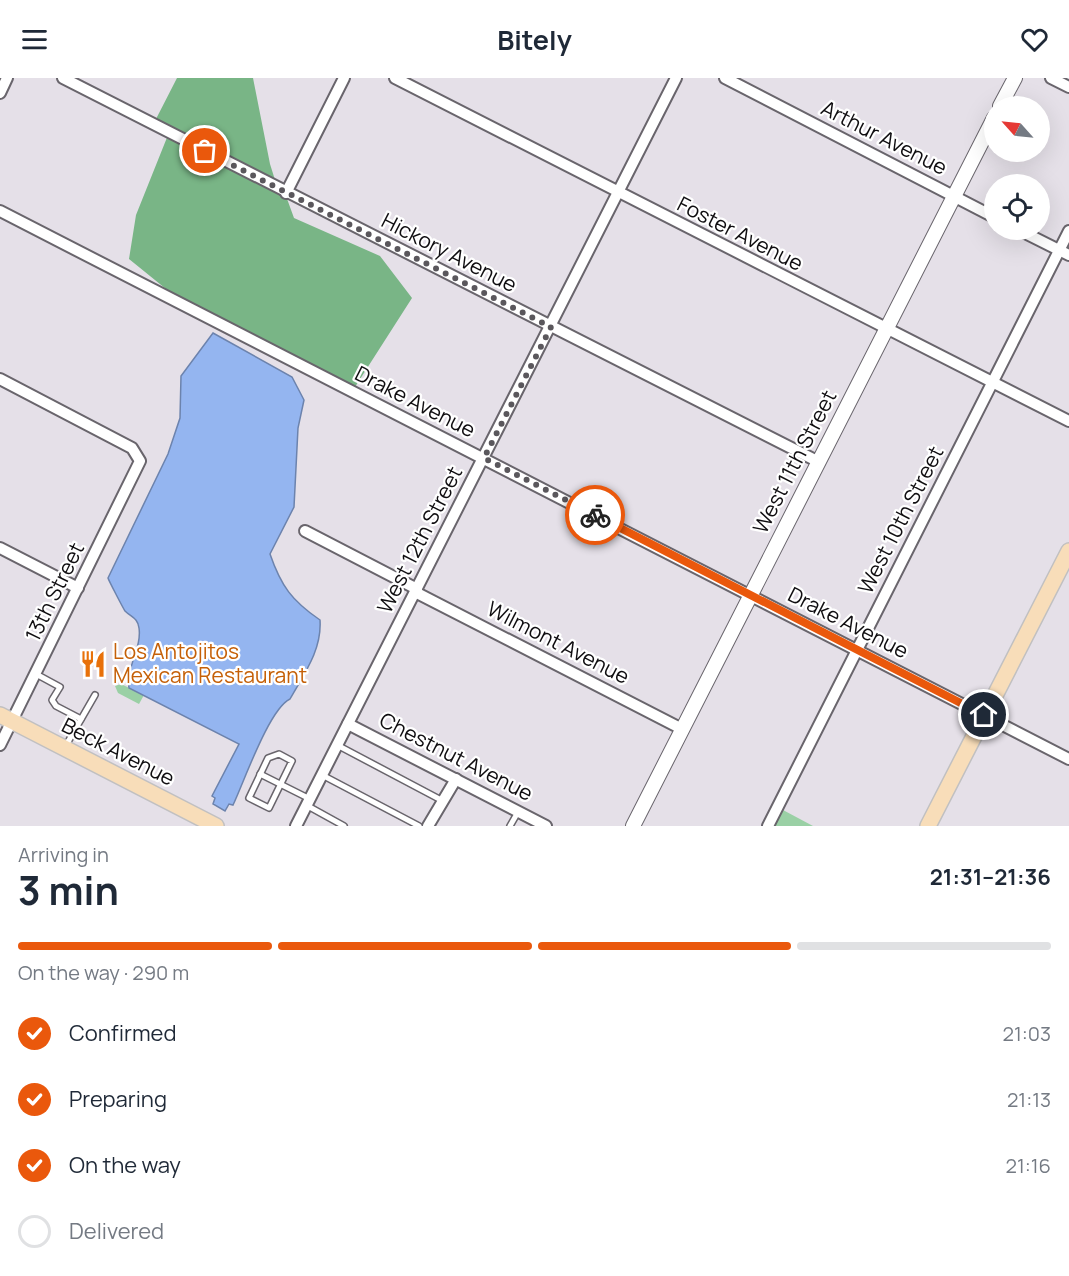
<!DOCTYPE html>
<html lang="en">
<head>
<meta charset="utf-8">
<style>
	:root { --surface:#fff; --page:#f6f6f7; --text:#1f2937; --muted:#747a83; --line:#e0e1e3; --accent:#ea580c }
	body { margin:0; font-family:Manrope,sans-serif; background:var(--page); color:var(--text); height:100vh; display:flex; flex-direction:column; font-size:22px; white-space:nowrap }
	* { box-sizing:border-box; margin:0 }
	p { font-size:20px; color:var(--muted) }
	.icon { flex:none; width:33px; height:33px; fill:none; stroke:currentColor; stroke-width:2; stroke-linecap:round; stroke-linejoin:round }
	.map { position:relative; height:748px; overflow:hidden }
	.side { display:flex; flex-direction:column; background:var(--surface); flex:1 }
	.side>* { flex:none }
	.needle { width:39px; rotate:297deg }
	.tools { position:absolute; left:984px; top:18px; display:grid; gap:12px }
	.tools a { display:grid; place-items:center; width:66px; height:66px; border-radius:50%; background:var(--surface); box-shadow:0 6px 24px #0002; font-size:30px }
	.pin { position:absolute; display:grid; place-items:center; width:51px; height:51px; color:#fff; margin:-26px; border:3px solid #fff; border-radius:50%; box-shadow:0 2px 6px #0007 }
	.courier { position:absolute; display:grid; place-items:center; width:60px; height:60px; margin:-30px; border:4px solid #ea580c; border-radius:50%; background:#fff; color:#222; box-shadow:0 2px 8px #0007 }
	.overview em { font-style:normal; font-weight:700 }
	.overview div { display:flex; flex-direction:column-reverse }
	.overview { display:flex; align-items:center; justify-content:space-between; height:102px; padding:0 18px }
	h1 { font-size:39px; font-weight:700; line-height:45px }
	.bar { display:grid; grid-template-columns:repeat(4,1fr); gap:9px 6px; align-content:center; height:72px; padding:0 18px }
	.bar i { height:8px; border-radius:4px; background:var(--line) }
	.bar .on { background:var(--accent) }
	.bar p { grid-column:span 4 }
	ol { padding:0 18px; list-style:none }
	li { display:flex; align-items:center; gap:18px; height:66px }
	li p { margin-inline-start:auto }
	li .icon { padding:6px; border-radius:50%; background:var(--accent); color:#fff; stroke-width:4 }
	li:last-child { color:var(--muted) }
	li i { width:33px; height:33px; border:3px solid var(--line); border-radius:50% }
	header { display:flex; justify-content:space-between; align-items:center; height:78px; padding:0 18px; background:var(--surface); font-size:27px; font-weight:700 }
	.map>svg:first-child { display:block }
	.green { fill:#9ad0a5 }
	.forest { fill:#79b586 }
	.water { fill:#94b5f0; stroke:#6c83ad; stroke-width:1.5 }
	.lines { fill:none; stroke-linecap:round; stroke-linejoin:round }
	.service-casing { stroke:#69656c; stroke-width:8 }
	.minor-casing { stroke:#69656c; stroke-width:14 }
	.secondary-casing { stroke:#69656c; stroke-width:16 }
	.primary-casing { stroke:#c1c0c1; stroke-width:18 }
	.service { stroke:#fff; stroke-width:5 }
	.minor { stroke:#fff; stroke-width:10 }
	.secondary { stroke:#fff; stroke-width:14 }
	.primary { stroke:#f8ddb9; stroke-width:15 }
	.done { stroke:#5a575c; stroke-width:6; stroke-dasharray:0 10.8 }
	.route { stroke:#ea580c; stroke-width:8 }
	.labels { text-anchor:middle; stroke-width:4.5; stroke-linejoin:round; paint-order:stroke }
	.street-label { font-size:21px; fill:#0f0d10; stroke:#fff }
	.food-label { font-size:21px; fill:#c56008; stroke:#fff; text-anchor:start }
</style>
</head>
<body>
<header><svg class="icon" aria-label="menu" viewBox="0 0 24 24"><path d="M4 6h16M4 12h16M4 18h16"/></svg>Bitely<svg class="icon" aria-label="heart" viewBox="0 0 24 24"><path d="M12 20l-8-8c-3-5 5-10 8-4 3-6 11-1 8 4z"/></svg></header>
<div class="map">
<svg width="1069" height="748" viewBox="0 0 1069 748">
	<rect width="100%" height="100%" fill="#e5e0e8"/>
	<g class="green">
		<polygon points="121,606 144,617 139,626 118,615 115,608"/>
		<polygon points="783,732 813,748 774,748"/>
	</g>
	<g class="forest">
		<polygon points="177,0 253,0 270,86 275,102 156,41"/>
		<polygon points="168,57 286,118 294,140 380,178 412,220 355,309 171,215 129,181 136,137"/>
	</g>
	<path class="water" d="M 213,255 L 292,299 L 304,322 L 298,350 L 294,429 L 270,476 C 281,508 292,523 320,542 C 322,572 304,596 290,621 C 269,631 244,704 233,727 L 229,726 L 225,733 L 213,726 L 215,720 L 212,718 L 239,666 L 129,610 C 126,589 142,570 139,550 C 138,540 131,539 125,533 C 123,530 109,503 108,500 L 168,376 L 180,340 L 181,298 Z"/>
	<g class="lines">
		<defs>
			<g id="service">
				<polyline points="36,596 60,609 52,622 56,628 81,641"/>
				<polyline points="337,667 443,723"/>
				<polyline points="65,669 95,617"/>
				<polygon points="279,676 292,683 269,730 249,720 268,680"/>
				<polyline points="260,696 310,721"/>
				<polyline points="322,697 419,748"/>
				<polyline points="306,727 344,748"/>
				<polyline points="510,748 518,734"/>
			</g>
			<g id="minor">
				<polyline points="63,0 819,384"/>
				<polyline points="395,0 1069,343"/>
				<polyline points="725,0 994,139"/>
				<polyline points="1051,0 1069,9"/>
				<polyline points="0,15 7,0"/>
				<polyline points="286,115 344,0"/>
				<polyline points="0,133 1069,681"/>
				<polyline points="1019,152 1069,177"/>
				<polyline points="0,301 132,370 140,383 0,667"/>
				<polyline points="305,453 417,511"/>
				<polyline points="0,470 78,510"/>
				<polyline points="415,514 682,651"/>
				<polyline points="348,646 546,748"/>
				<polyline points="296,748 676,0"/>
				<polyline points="428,748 456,701"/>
				<polyline points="768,748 1069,153"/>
			</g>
			<g id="secondary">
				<polyline points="1000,28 1015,0"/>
				<polyline points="633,748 994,40"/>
			</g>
			<g id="primary">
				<polyline points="0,637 216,748"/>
				<polyline points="928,748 1069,473"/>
			</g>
		</defs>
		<use href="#service" class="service-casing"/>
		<use href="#minor" class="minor-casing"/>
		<use href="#secondary" class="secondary-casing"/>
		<use href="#primary" class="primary-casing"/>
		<use href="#service" class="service"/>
		<use href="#minor" class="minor"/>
		<use href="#secondary" class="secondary"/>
		<use href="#primary" class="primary"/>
	</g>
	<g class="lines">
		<polyline class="done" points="205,73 551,249 484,380 595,437"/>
		<polyline class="route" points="595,437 984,637"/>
	</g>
	<defs>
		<symbol id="restaurant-bare" viewBox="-9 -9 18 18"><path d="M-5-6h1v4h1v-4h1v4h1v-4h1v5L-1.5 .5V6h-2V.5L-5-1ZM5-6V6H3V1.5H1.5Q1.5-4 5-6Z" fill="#e8710a" stroke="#fff" stroke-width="2.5" paint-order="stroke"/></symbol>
	</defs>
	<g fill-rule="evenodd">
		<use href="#restaurant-bare" x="74" y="567" width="38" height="38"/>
	</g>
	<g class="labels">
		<g class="street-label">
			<text transform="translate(884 60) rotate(27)" y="7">Arthur Avenue</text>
			<text transform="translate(740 156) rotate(27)" y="7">Foster Avenue</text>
			<text transform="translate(449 175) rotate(27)" y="7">Hickory Avenue</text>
			<text transform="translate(415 324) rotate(27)" y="7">Drake Avenue</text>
			<text transform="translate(795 384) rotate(-63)" y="7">West 11th Street</text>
			<text transform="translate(901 442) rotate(-63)" y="7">West 10th Street</text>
			<text transform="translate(420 462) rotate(-63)" y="7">West 12th Street</text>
			<text transform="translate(55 514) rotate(-64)" y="7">13th Street</text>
			<text transform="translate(848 545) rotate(27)" y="7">Drake Avenue</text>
			<text transform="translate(558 565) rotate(27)" y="7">Wilmont Avenue</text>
			<text transform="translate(118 674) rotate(27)" y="7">Beck Avenue</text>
			<text transform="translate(456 679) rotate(27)" y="7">Chestnut Avenue</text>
		</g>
		<g class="food-label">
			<text x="113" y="581">Los Antojitos<tspan x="113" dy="24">Mexican Restaurant</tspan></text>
		</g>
	</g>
</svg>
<div class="tools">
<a><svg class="needle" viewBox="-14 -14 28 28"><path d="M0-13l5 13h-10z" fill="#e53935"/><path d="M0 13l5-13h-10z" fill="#747a83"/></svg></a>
<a><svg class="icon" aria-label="locate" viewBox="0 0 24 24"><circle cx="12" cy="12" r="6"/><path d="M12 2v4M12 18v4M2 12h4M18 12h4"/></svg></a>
</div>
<div class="pin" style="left:205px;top:73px;background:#ea580c"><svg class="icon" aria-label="bag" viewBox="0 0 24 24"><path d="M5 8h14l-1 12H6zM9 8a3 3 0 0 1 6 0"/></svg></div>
<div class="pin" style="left:984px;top:637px;background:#1f2937"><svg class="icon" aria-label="home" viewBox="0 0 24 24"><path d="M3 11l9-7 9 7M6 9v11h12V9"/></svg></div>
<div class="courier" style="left:595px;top:437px"><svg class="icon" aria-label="bike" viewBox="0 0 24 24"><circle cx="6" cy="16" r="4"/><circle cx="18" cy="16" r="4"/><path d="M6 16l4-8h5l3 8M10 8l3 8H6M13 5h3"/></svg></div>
</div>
<section class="side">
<div class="overview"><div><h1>3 min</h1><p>Arriving in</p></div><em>21:31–21:36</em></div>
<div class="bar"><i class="on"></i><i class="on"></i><i class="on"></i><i></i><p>On the way · 290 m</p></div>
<ol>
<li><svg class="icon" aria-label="check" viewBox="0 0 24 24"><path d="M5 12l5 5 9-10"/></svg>Confirmed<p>21:03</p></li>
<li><svg class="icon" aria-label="check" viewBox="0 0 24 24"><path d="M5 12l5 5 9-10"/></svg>Preparing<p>21:13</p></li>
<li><svg class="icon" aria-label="check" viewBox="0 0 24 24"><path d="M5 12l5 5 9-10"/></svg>On the way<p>21:16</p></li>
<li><i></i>Delivered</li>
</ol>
</section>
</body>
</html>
